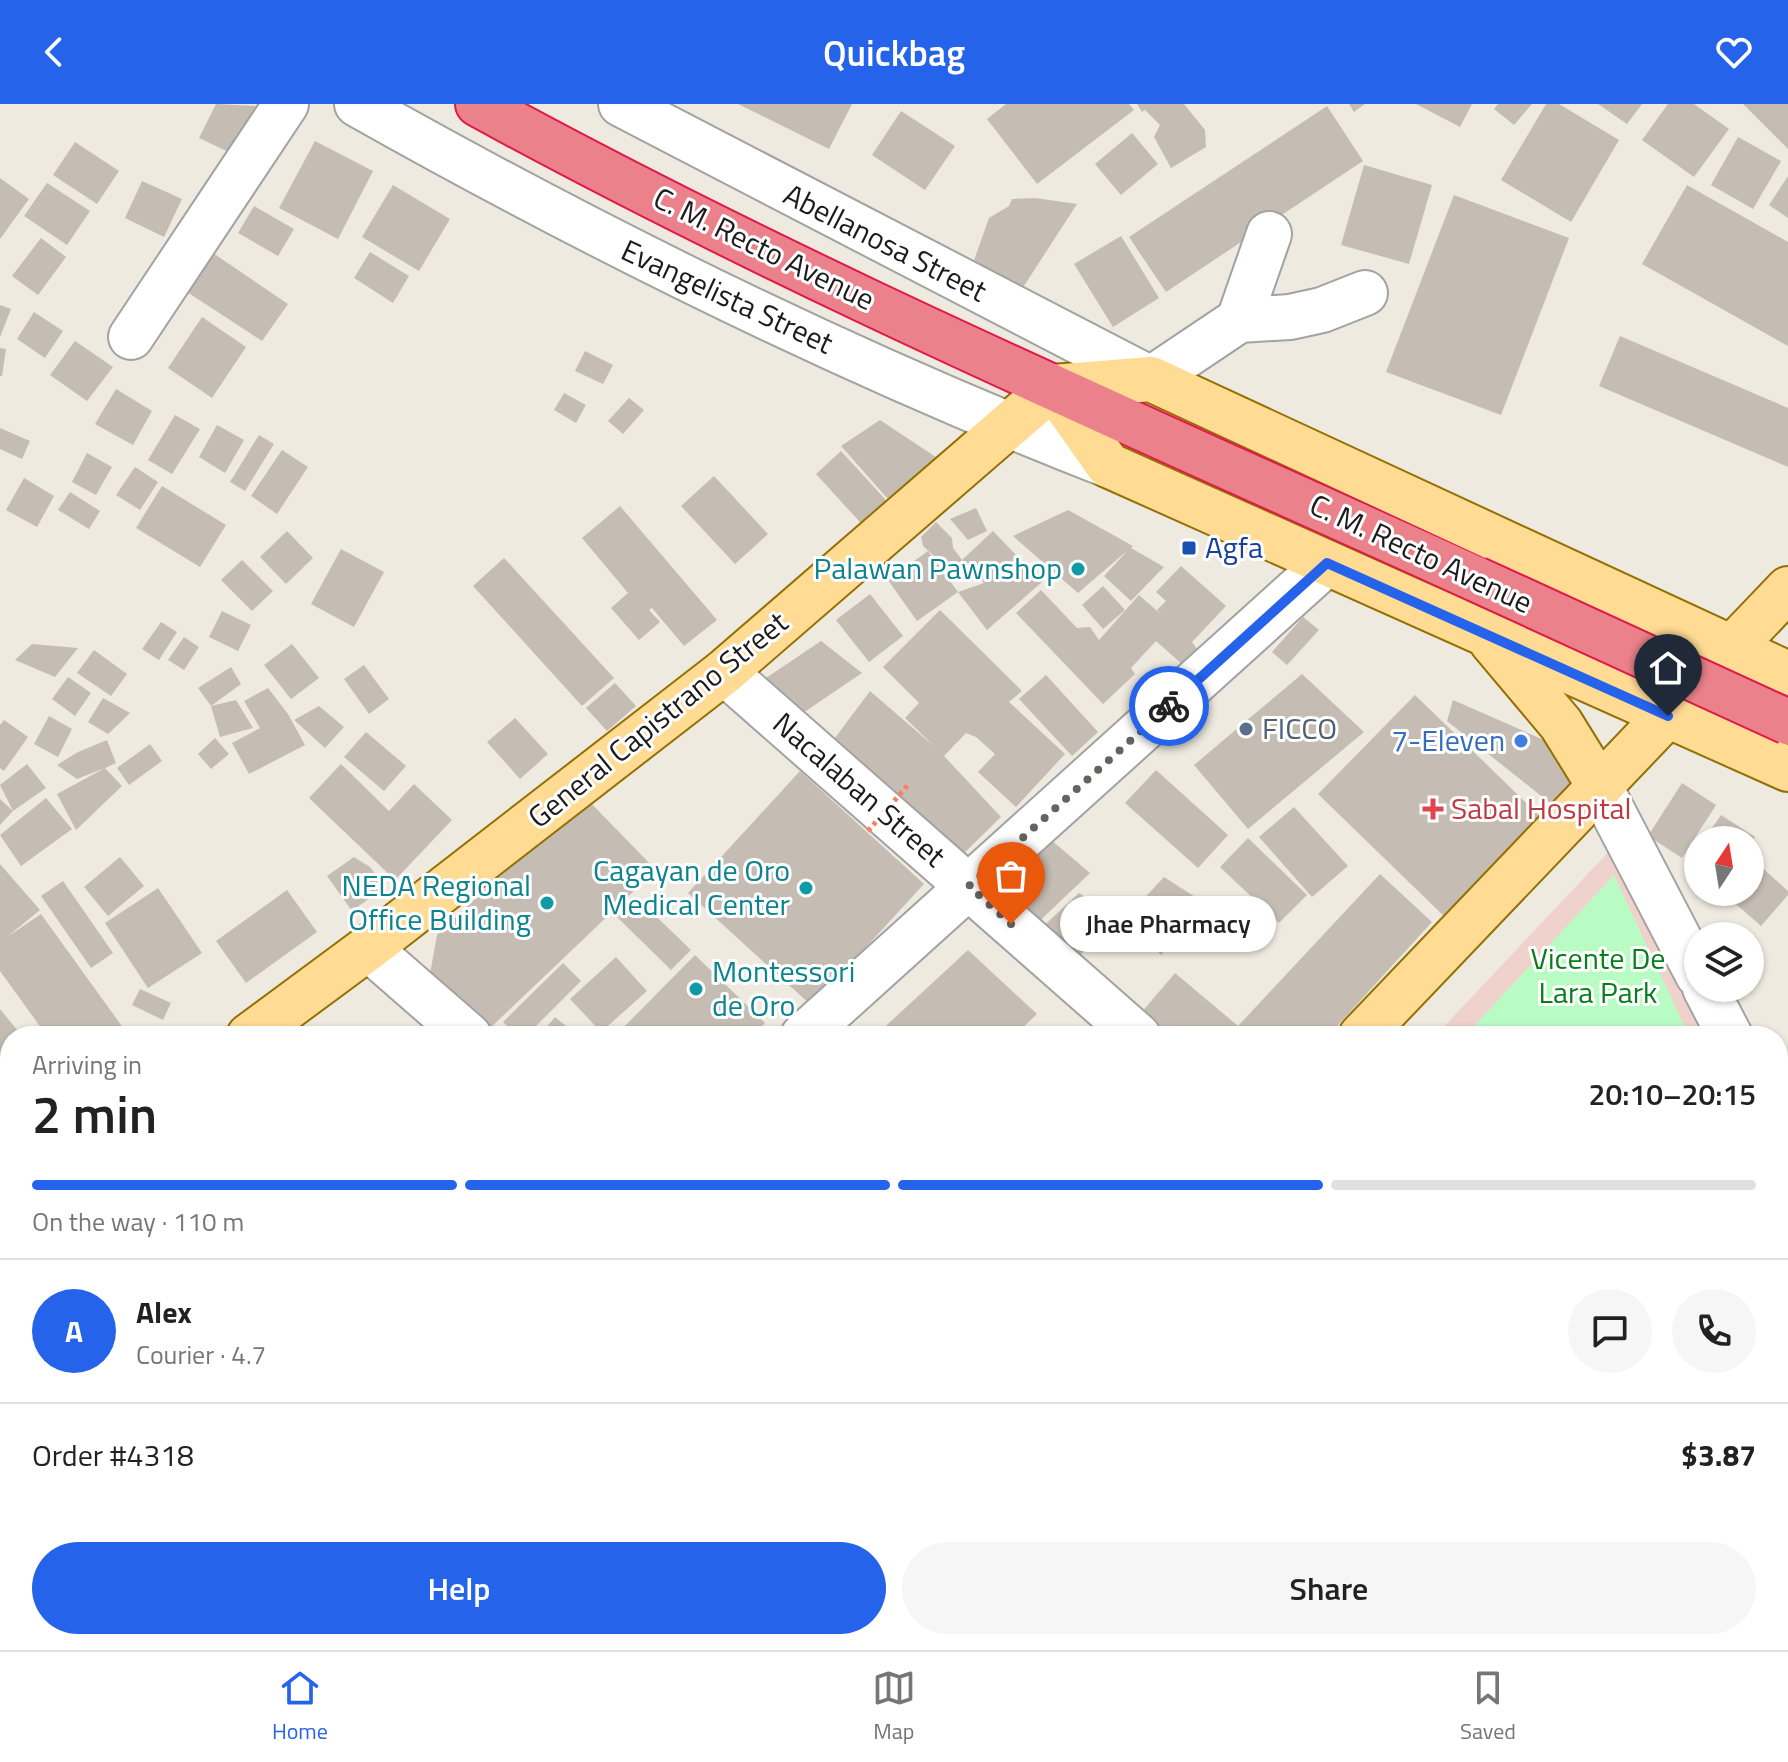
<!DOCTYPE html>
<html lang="en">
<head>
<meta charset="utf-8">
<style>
	:root { --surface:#fff; --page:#f6f6f6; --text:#222; --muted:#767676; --line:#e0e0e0; --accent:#2563eb }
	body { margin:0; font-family:"Titillium Web",sans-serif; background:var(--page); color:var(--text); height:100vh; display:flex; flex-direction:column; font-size:30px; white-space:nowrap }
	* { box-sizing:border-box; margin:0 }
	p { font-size:26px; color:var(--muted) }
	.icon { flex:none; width:44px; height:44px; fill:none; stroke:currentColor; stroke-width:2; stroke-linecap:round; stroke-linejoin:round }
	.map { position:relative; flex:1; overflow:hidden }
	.panel { position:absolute; left:0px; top:922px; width:1788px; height:624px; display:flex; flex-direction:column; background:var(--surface); border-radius:32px 32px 0 0; box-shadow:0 2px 6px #0004 }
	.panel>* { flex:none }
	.needle { width:52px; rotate:12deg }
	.fabs { position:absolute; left:1684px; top:722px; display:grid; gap:16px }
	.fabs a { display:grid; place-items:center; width:80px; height:80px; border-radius:50%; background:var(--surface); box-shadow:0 2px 6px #0004; font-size:40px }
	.pin { position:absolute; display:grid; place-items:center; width:68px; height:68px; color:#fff; margin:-82px -34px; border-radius:50% 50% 50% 0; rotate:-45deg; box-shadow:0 0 8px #0007 }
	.pin .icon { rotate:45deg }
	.courier { position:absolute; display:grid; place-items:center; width:80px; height:80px; margin:-40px; border:6px solid #2563eb; border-radius:50%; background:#fff; color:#222; box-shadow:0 2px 10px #0007 }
	.bubble { position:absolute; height:56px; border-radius:28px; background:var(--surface); box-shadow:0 2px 6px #0004; font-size:26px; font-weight:600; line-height:56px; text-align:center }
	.overview em { font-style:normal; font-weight:600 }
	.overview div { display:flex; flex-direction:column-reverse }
	.overview { display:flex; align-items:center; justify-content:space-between; height:136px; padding:0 32px }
	h1 { font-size:52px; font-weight:600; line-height:60px }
	.bar { display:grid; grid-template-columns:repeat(4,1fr); gap:12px 8px; align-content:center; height:96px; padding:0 32px }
	.bar i { height:10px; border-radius:6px; background:var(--line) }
	.bar .selected { background:var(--accent) }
	.bar p { grid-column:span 4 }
	.line { display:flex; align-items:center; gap:20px; padding:0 32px; border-top:2px solid var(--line) }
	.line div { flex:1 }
	.round { display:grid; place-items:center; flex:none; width:84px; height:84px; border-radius:42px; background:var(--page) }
	.cta { display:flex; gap:16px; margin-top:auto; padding:16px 32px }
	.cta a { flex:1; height:92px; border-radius:48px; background:var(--accent); color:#fff; font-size:32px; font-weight:600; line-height:92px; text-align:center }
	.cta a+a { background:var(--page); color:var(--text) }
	header { display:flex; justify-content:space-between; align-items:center; height:104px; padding:0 32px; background:var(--accent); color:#fff; font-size:36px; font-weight:600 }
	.menu { display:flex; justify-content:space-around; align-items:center; height:112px; border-top:2px solid var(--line); background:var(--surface); font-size:22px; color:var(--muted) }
	.menu a { display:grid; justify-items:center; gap:4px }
	.menu .selected { color:var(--accent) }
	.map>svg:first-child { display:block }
	.commercial { fill:#f0d2cd }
	.park { fill:#b8fcc4 }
	.building { fill:#c5bdb3 }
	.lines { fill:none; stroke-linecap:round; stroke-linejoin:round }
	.minor-casing { stroke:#a2a2a2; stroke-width:48 }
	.major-casing { stroke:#937000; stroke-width:48 }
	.highway-casing { stroke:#df194a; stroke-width:48 }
	.minor { stroke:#fff; stroke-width:44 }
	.major { stroke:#ffdb94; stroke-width:44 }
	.highway { stroke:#eb828b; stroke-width:44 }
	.highway-bridge-casing { stroke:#df194a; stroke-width:48; stroke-linecap:butt }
	.path-bridge { stroke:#ff7f60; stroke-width:5; stroke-dasharray:4 4; stroke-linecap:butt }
	.highway-bridge { stroke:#eb828b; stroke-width:44 }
	.done { stroke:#656360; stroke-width:8; stroke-dasharray:0 14.4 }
	.route { stroke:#2563eb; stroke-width:10 }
	.transit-dot { fill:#1a4fb4; stroke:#fff; stroke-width:3 }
	.culture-dot { fill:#0f9aa8; stroke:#fff; stroke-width:3 }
	.service-dot { fill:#5c6f8a; stroke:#fff; stroke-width:3 }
	.shop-dot { fill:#3f7fe0; stroke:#fff; stroke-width:3 }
	.health-dot { fill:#e0444e; stroke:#fff; stroke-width:3 }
	.labels { text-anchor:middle; stroke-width:6; stroke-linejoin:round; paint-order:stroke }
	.street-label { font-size:30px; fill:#1b1b1b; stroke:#fff }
	.transit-label { font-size:30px; fill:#164399; stroke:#fff; text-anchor:start }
	.culture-label { font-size:30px; fill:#0d838f; stroke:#fff; text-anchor:end }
	.service-label { font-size:30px; fill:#4e5e75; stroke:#fff; text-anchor:start }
	.shop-label { font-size:30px; fill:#366cbe; stroke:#fff; text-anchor:end }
	.health-label { font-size:30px; fill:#be3a42; stroke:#fff; text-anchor:start }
	.park-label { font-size:30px; fill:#057e1b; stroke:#fff }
</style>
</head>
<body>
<header><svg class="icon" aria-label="back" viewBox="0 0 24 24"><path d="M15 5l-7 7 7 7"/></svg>Quickbag<svg class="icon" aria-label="heart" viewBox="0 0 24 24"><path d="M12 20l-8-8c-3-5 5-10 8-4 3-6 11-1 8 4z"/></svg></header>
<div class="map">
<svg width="1788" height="1546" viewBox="0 0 1788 1546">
	<rect width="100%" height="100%" fill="#eeeae0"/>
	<g class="commercial">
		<polygon points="1614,742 1707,932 1435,932"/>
		<polygon points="1778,1077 1788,1097 1788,1546 859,1546 869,1536 1778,1536"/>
	</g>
	<g class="park">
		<polygon points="1614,771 1689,932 1465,932"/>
		<polygon points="1778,1123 1788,1144 1788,1201 1778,1211"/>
		<polygon points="905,1536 1462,1536 1453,1546 916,1546"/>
	</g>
	<g class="building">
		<polygon points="216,0 256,2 233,50 199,34"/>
		<polygon points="738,0 852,0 829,45"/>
		<polygon points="1006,0 1129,0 1134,6 1037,80 987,15"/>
		<polygon points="1137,0 1184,0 1205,26 1206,43 1171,64 1154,33 1160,21 1145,6 1142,8"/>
		<polygon points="1349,0 1365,0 1354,8"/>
		<polygon points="1416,0 1472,0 1460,23"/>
		<polygon points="1498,0 1532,0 1514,21 1494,5"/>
		<polygon points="1546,0 1559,0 1619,36 1571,118 1501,76"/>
		<polygon points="1598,0 1642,0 1627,20"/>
		<polygon points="1668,0 1694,0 1729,25 1694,73 1642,36"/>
		<polygon points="1743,0 1788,0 1788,45"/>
		<polygon points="1327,2 1363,57 1166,188 1129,133"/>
		<polygon points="901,7 955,42 925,86 872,51"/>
		<polygon points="1132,29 1158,60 1121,91 1095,60"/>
		<polygon points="1738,33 1781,57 1753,105 1711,81"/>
		<polygon points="315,37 373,67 338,135 279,104"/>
		<polygon points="75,38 119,67 97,100 53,71"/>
		<polygon points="1364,61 1432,81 1409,160 1341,141"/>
		<polygon points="1788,72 1788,114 1769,101"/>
		<polygon points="0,74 29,95 0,135"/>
		<polygon points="142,77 182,95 164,133 125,114"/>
		<polygon points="47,79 90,107 67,141 24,112"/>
		<polygon points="393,81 450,115 419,167 362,133"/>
		<polygon points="1687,81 1788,138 1788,242 1642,160"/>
		<polygon points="1454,91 1569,134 1501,311 1386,268"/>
		<polygon points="1035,94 1077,100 1022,185 972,162 989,114 1009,102 1012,95"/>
		<polygon points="254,102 294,125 278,152 238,129"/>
		<polygon points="1121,132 1159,194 1113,223 1074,160"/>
		<polygon points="41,134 66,153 38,191 12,172"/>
		<polygon points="370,148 409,172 393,199 354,174"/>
		<polygon points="213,149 288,200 262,237 187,188"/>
		<polygon points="0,201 11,205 0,233"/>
		<polygon points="34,208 63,227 45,254 17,235"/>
		<polygon points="202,213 246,243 212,294 168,264"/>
		<polygon points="1620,232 1788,304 1788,363 1599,282"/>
		<polygon points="75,237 113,263 87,297 50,271"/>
		<polygon points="0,244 6,245 2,272 0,272"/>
		<polygon points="585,247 613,261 603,280 575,267"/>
		<polygon points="116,285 152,307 133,341 95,320"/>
		<polygon points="564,289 586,301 576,319 554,306"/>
		<polygon points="629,294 644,306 623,330 608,317"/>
		<polygon points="175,311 200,325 172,370 148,356"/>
		<polygon points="880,316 948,361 888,395 841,342"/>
		<polygon points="217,321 244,336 225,369 199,353"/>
		<polygon points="0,324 30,337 22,355 0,345"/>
		<polygon points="259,331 274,340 245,387 230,378"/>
		<polygon points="282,346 308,363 277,410 251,392"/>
		<polygon points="841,347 895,406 870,429 816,370"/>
		<polygon points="87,349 112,363 96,391 72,378"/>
		<polygon points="135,363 158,378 140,406 116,391"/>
		<polygon points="714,372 768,430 735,460 681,402"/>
		<polygon points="24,374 54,392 37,423 6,406"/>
		<polygon points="162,382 226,421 200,463 136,424"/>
		<polygon points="70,388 100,407 89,425 58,406"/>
		<polygon points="620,402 717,516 684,542 652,504 649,506 660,518 639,536 611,504 628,489 582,434"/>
		<polygon points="976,404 987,427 968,436 950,415"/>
		<polygon points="1068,406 1133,442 1131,444 1164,463 1131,497 1104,472 1128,446 1078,489 1013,432"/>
		<polygon points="936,418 952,434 953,444 962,456 954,470 923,442 921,433"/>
		<polygon points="287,427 313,454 286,480 260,453"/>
		<polygon points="993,427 1042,478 987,526 958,488 917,517 888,476 928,447 958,488 984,479 962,456"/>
		<polygon points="341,445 384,468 354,523 311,500"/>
		<polygon points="504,454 614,574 582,602 473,482"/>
		<polygon points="242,456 273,487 252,507 221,476"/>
		<polygon points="1181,462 1226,502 1192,538 1197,545 1183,561 1156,537 1131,564 1135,570 1103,600 1016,509 1041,486 1077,524 1090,523 1099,536 1139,491 1163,512 1157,506 1166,497 1156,488"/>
		<polygon points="1103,482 1125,506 1103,525 1082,501"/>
		<polygon points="870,490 903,532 869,558 836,516"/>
		<polygon points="940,506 1022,587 1009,598 1065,650 1016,703 978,668 995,650 976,633 966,629 944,652 1001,713 959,754 835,634 870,587 935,643 905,614 919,599 883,563"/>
		<polygon points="222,507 251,521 238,547 209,533"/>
		<polygon points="1303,513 1319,526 1287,561 1272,548"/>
		<polygon points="161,518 177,528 159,556 142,545"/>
		<polygon points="184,533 199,543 184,566 168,556"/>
		<polygon points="821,537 862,569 794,615 766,574"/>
		<polygon points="32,540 78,544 55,573 15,556"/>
		<polygon points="292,540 319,574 291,595 264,561"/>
		<polygon points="94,546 127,570 111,592 77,569"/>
		<polygon points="364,561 389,595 369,610 344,575"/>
		<polygon points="231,563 241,580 211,602 236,596 253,624 220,633 211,602 198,584"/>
		<polygon points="1302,570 1364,628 1248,725 1194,661"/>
		<polygon points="1046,571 1098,628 1072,652 1019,595"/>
		<polygon points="68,573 91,589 75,612 52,595"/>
		<polygon points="615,579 636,602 607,627 586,604"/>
		<polygon points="268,584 288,610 305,641 249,670 232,639 260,624 244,597"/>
		<polygon points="1415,591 1548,720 1451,819 1318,690"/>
		<polygon points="103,594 130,609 108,630 88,618"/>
		<polygon points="1453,596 1553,640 1575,678 1560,707 1447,617"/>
		<polygon points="319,602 344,623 325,644 294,616"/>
		<polygon points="49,612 72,625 58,653 34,640"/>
		<polygon points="515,614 548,650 520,675 487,638"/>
		<polygon points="4,616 28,633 4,667 0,664 0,621"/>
		<polygon points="366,628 406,662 384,687 344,653"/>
		<polygon points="215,634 229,650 211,665 198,650"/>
		<polygon points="107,636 116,659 105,664 122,682 76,726 57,690 105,664 77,675 57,661 78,648"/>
		<polygon points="150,640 162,657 129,681 117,664"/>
		<polygon points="27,660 46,684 13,707 0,681"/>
		<polygon points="341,660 389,707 414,680 452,716 395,776 309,694"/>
		<polygon points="1156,666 1228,731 1198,764 1125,699"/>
		<polygon points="800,667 924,780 812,902 688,789"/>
		<polygon points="1682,679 1716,701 1682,754 1648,732"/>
		<polygon points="584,692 656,766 486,928 430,870 437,831"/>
		<polygon points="46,694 72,725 21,762 0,731"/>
		<polygon points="0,695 13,707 0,721"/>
		<polygon points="1294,703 1348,762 1312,793 1259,733"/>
		<polygon points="1721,711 1755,733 1750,740 1750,736 1704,736"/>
		<polygon points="1248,734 1307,791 1279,819 1220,763"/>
		<polygon points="1050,735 1090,769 1028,828 989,790"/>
		<polygon points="1698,745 1698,773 1685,764"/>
		<polygon points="120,753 144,782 108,812 84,783"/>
		<polygon points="354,753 370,763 385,783 352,807 327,772"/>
		<polygon points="0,760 40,806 7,833 41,810 129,932 47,932 0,867"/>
		<polygon points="1759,761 1788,787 1788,791 1761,822 1729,794 1735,788 1750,788 1750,771"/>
		<polygon points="1380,770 1432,818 1328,932 1154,932 1135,916 1175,869 1238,922"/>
		<polygon points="1164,773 1203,798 1161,851 1126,814"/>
		<polygon points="63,777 113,849 91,864 41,792"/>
		<polygon points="158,784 202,849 148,884 105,819"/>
		<polygon points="287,786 317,828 246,879 216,837"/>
		<polygon points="1079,789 1114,812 1070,863 1036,829"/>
		<polygon points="636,793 691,846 671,866 616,812"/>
		<polygon points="968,846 1037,910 1014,932 875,932"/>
		<polygon points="695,851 765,919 751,932 615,932"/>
		<polygon points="616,853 647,887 601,928 570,895"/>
		<polygon points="563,859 581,877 526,932 517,932 503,918"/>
		<polygon points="140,885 171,899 163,916 132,901"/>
		<polygon points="0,905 22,932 10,932 10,1011 0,999"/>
		<polygon points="555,913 578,932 539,932"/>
		<polygon points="0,1026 10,1040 10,1047 0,1055"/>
		<polygon points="0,1144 10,1158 10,1164 0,1172"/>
		<polygon points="0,1351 10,1360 10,1363 0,1369"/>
		<polygon points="1778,1358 1788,1368 1788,1450 1782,1445 1778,1450"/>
		<polygon points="10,1389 10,1510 0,1519 0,1399"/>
		<polygon points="73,1536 91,1536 81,1544"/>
		<polygon points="234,1536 304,1536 315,1546 246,1546"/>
		<polygon points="323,1536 439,1536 446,1542 442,1546 335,1546"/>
		<polygon points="483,1536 485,1536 496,1546 473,1546"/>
		<polygon points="555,1536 665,1536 676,1546 566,1546"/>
		<polygon points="671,1536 784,1536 774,1546 683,1546"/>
		<polygon points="1588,1536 1719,1536 1725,1542 1722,1546 1579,1546"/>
	</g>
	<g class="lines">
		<defs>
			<g id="minor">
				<path d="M 357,0 C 600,137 849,260 1108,361"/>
				<polyline points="621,0 1151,275 1239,216 1290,213 1322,206 1365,189"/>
				<polyline points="1239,216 1269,130"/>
				<polyline points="131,233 286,0"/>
				<polyline points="724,568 1138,932"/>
				<polyline points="1600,683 1698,871"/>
				<polyline points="368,844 469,932"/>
				<polyline points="1705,884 1730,932"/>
				<polyline points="803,932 1327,459"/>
				<polyline points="1778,1023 1788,1042"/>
				<polyline points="1778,1230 1788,1220"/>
				<polyline points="524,1536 535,1546"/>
				<polyline points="879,1536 898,1546"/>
				<polyline points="122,1546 133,1536"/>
				<polyline points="1469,1546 1479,1536"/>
			</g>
			<g id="major">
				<polyline points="1053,283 1108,361 1788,665"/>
				<polyline points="1053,283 1151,275 1788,570"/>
				<polyline points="1492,538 1561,620 1600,683"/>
				<polyline points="249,932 368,844 724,568 1053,283"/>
				<polyline points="1361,932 1788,485"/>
				<polyline points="0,1117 10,1109"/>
				<polyline points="792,1546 802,1536"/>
			</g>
			<path id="highway" d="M 478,0 C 801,177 1141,322 1476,475"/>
		</defs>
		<use href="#minor" class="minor-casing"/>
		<use href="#major" class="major-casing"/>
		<use href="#highway" class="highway-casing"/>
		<use href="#minor" class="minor"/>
		<use href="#major" class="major"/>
		<use href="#highway" class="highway"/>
		<defs>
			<polyline id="highway-bridge" points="1476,475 1788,618"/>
		</defs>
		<use href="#highway-bridge" class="highway-bridge-casing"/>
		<polyline class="path-bridge" points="868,727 908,681"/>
		<use href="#highway-bridge" class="highway-bridge"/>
	</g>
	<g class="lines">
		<polyline class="done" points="1011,820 969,782 1169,602"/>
		<polyline class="route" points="1169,602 1327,459 1668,612"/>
	</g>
	<rect class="transit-dot" x="1181" y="436" width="16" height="16" rx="4"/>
	<g class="culture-dot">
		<circle cx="1078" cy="465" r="8"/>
		<circle cx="806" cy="784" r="8"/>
		<circle cx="547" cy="799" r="8"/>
		<circle cx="696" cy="885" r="8"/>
	</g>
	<circle class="service-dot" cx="1246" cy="625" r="8"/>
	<circle class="shop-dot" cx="1521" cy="637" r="8"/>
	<path class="health-dot" d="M1429 693h8v8h8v8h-8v8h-8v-8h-8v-8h8z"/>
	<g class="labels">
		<g class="street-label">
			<text transform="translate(885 139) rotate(27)" y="10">Abellanosa Street</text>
			<text transform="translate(764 145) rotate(26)" y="10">C. M. Recto Avenue</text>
			<text transform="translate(727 193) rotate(25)" y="10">Evangelista Street</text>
			<text transform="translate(1421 450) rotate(25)" y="10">C. M. Recto Avenue</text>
			<text transform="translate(658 616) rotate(-39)" y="10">General Capistrano Street</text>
			<text transform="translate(859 686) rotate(41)" y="10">Nacalaban Street</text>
		</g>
		<g class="transit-label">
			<text x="1205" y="454">Agfa</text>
		</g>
		<g class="culture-label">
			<text x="1062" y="475">Palawan Pawnshop</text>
			<text x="790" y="777">Cagayan de Oro<tspan x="790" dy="34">Medical Center</tspan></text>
			<text x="531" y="792">NEDA Regional<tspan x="531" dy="34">Office Building</tspan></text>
			<text x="712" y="878" text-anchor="start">Montessori<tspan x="712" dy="34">de Oro</tspan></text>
		</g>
		<g class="service-label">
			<text x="1262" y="635">FICCO</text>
		</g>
		<g class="shop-label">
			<text x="1505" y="647">7-Eleven</text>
		</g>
		<g class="health-label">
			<text x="1451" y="715">Sabal Hospital</text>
		</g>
		<g class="park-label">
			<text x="1598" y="865">Vicente De<tspan x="1598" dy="34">Lara Park</tspan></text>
		</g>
	</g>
</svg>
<div class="fabs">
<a><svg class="needle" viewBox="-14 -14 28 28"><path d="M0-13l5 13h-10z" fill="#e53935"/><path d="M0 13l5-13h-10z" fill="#767676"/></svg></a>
<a><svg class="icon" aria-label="layers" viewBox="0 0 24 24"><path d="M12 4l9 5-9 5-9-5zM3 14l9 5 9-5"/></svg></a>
</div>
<div class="pin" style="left:1011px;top:820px;background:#ea580c"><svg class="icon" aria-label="bag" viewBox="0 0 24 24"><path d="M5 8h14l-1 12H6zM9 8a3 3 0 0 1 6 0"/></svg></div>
<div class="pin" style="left:1668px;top:612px;background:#1f2937"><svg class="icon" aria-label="home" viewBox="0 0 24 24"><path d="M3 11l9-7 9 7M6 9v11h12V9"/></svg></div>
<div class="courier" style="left:1169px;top:602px"><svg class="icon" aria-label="bike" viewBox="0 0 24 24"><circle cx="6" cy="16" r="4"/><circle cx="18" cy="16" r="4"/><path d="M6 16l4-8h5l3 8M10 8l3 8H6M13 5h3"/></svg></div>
<div class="bubble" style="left:1060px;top:792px;width:216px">Jhae Pharmacy</div>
<section class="panel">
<div class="overview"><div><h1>2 min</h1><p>Arriving in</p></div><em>20:10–20:15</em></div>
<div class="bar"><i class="selected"></i><i class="selected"></i><i class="selected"></i><i></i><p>On the way · 110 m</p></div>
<div class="line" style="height:144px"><b class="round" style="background:var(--accent);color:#fff">A</b><div><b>Alex</b><p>Courier · 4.7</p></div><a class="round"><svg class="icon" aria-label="chat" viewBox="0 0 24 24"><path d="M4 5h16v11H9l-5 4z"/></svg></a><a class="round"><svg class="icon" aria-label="phone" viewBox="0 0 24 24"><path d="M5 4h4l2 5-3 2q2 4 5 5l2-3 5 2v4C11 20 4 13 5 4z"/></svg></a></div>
<div class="line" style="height:104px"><div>Order #4318</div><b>$3.87</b></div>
<div class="cta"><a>Help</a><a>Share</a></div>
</section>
</div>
<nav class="menu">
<a class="selected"><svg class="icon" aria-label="home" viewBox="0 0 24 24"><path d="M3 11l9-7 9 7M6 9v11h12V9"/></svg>Home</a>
<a><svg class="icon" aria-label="map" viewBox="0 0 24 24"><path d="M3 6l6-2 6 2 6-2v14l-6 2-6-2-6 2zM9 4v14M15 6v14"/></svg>Map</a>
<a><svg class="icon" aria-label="saved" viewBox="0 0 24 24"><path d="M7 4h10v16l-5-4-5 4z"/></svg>Saved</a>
</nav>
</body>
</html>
